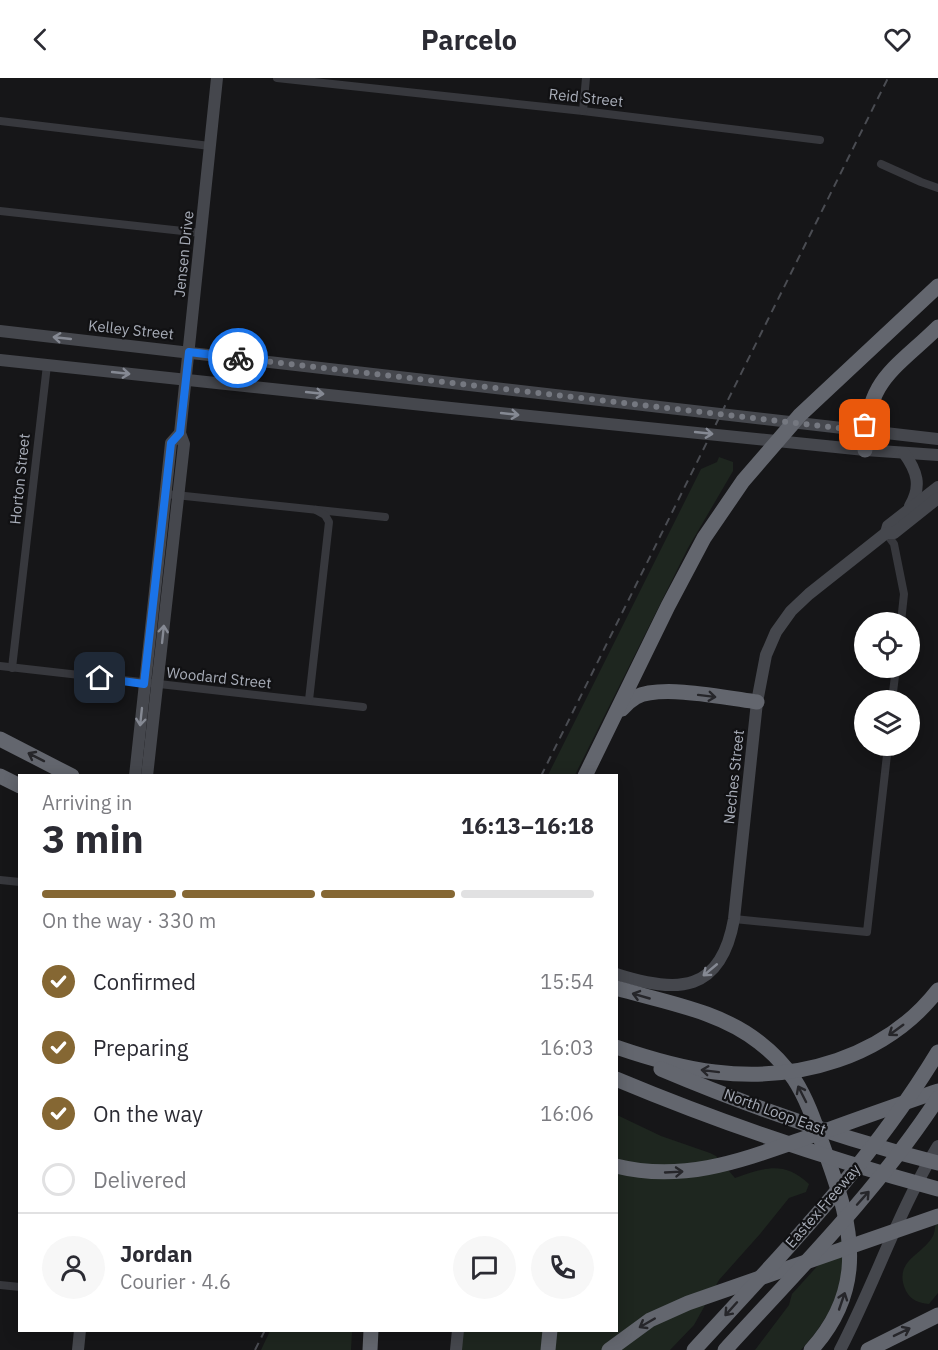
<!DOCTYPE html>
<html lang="en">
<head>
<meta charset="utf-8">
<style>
	:root { --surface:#fff; --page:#f7f7f7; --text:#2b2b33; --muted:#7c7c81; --line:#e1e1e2; --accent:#856733 }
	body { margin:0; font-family:"IBM Plex Sans",sans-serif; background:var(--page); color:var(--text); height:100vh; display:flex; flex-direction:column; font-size:22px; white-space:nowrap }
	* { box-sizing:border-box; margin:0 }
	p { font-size:20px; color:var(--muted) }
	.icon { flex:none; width:33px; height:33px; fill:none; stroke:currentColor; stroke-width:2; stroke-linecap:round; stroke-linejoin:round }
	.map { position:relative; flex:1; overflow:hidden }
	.details { position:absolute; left:18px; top:696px; width:600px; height:558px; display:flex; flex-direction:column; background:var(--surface); border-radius:0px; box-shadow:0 3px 15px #0003 }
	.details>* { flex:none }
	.fabs { position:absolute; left:854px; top:534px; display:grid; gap:12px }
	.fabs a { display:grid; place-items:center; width:66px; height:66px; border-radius:50%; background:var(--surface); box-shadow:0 3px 15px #0003; font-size:30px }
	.pin { position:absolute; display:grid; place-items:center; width:51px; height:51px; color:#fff; margin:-26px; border-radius:12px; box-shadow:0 3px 9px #0006 }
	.courier { position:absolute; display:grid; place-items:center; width:60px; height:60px; margin:-30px; border:4px solid #1a73e8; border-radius:50%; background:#fff; color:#222; box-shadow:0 2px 8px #0007 }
	.overview em { font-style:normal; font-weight:700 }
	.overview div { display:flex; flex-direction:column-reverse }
	.overview { display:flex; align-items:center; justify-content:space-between; height:102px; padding:0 24px }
	h1 { font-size:39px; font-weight:700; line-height:45px }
	.bar { display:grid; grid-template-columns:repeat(4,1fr); gap:9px 6px; align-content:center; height:72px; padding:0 24px }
	.bar i { height:8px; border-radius:4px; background:var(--line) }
	.bar .on { background:var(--accent) }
	.bar p { grid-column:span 4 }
	.line { display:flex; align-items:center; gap:15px; padding:0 24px; border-top:2px solid var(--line) }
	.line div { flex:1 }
	.round { display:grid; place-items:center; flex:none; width:63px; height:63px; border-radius:32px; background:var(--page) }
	ol { padding:0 24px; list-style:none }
	li { display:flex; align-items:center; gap:18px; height:66px }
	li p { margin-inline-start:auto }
	li .icon { padding:6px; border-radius:50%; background:var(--accent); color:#fff; stroke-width:4 }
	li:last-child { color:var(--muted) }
	li i { width:33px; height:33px; border:3px solid var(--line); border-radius:50% }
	header { display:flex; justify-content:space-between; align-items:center; height:78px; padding:0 24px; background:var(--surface); font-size:27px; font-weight:700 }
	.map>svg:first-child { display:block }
	.green { fill:#1e261f }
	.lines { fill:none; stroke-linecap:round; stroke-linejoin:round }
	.minor { stroke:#37383d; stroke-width:8 }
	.secondary { stroke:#45474d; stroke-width:12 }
	.motorway { stroke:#63666e; stroke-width:15 }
	.rail { stroke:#4a4c52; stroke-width:2; stroke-dasharray:8 6; stroke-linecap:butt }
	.oneway { stroke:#858993 }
	.oneway2 { stroke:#26262a }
	.done { stroke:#757880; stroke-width:6; stroke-dasharray:0 10.8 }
	.route { stroke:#1a73e8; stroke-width:8 }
	.labels { text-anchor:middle; stroke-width:4.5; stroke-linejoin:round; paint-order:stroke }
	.street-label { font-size:15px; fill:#a8adb8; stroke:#111113 }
</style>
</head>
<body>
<header><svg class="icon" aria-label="back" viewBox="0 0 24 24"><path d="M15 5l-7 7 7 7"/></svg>Parcelo<svg class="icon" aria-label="heart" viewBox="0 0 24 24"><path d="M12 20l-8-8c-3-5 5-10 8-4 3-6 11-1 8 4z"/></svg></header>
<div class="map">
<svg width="938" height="1272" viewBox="0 0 938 1272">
	<rect width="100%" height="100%" fill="#161618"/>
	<g class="green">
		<polygon points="719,379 733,384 733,393 688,470 575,697 548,697 701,391 717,384"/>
		<path d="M 617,1037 L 661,1058 L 710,1075 L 716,1078 L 735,1100 C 764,1090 784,1082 809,1106 L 806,1114 L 789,1120 L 760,1156 L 719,1202 L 694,1247 L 670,1272 L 461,1272 L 463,1253 L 616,1252 Z"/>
		<path d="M 938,1141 L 938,1215 L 929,1226 C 918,1225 911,1222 906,1213 C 892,1183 923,1177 933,1158 C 936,1152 934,1146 938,1141 Z"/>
		<path d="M 841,1162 C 848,1206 830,1240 801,1272 L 755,1272 L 789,1227 L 792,1216 Z"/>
		<polygon points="270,1253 352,1253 351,1272 261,1272"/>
	</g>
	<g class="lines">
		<g class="minor">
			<polyline points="277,0 583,33 820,62"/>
			<polyline points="583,33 586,0"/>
			<polyline points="0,43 210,68"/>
			<polyline points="881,86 921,104 938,110"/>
			<polyline points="0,133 201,155"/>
			<polyline points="166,416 385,439"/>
			<polyline points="886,455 894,466 904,516 901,544"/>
			<polyline points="0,588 363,629"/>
			<polyline points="12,590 47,287"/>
			<polyline points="309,622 329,444 325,437 316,432"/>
			<polyline points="892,622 896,590"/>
			<polyline points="0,802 20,804"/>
			<polyline points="734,841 867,854 888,668"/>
			<polyline points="0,1207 20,1209"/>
		</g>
		<g class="secondary">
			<polyline points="0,253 938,361"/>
			<polyline points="0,282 451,330 865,372 938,377"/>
			<path d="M 904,375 C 917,393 922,408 910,428"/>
			<polyline points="886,455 888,448 938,409"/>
			<polyline points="135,698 171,365 180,355"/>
			<polyline points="147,698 184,366 180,355 217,0"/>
			<path d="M 616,896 C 678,916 721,915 734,841 L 757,624 L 766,577 L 776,554 L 791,533 L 809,516 L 886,455 L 894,455 L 938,420"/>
			<polyline points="78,1272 80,1252"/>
			<polyline points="456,1272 458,1252"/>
			<path d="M 840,1272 C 875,1205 898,1133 938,1068"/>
		</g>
		<g class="motorway">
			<path d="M 865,372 C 866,301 893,293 938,249"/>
			<path d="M 622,631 C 626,626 631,622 636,619 C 661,606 728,620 757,624"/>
			<polyline points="0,661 72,698"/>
			<polyline points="0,698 20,708"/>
			<polyline points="585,698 668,528 704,460 743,403 800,337 938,208"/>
			<path d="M 616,910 C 664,924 721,933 760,965 C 773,975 785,988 794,1001 C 807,1021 815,1045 823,1068 C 837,1107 853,1148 849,1191 C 846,1222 832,1249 811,1272"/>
			<path d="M 616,969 C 648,980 681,990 715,994 C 797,1004 885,980 938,912"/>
			<path d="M 661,991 C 751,1029 843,1061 938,1085"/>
			<path d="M 616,1001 C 721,1045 828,1081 938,1111"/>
			<path d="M 616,1088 C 688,1106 750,1079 817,1056 C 857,1041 898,1027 938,1013"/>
			<polyline points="370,1272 371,1252"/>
			<polyline points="548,1272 550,1252"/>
			<polyline points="609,1272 650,1242 688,1225 938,1138"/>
			<path d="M 694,1272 C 781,1177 871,1085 938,974"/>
			<path d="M 725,1272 C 799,1191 878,1112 938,1020"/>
			<polyline points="868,1272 938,1237"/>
		</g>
		<g class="rail">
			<polyline points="541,698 888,0"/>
			<polyline points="255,1272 265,1252"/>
		</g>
	</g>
	<defs><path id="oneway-shaft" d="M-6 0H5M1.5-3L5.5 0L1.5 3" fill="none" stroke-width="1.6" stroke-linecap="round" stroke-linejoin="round" transform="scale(1.5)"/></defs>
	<g class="oneway">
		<use href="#oneway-shaft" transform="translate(62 260) rotate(-174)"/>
		<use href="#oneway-shaft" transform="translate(121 295) rotate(6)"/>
		<use href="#oneway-shaft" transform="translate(315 315) rotate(6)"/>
		<use href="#oneway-shaft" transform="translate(510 336) rotate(6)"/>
		<use href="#oneway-shaft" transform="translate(704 355) rotate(6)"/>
		<use href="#oneway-shaft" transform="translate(163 556) rotate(-84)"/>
		<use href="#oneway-shaft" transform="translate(141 639) rotate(96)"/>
		<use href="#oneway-shaft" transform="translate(710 892) rotate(140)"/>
	</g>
	<g class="oneway2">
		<use href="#oneway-shaft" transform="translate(707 618) rotate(7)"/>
		<use href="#oneway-shaft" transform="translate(36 679) rotate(-153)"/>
		<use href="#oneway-shaft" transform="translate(641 918) rotate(-164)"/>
		<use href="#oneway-shaft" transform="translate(896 952) rotate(144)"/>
		<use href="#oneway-shaft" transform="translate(710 993) rotate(-173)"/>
		<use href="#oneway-shaft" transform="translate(802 1016) rotate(-117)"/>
		<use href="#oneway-shaft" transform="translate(674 1094) rotate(-3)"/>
		<use href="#oneway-shaft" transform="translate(863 1120) rotate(-48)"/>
		<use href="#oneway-shaft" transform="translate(842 1223) rotate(-71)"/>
		<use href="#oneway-shaft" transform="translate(731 1231) rotate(132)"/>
		<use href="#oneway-shaft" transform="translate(647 1245) rotate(150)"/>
		<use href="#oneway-shaft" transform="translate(902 1254) rotate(-26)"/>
	</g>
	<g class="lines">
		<polyline class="done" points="238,280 865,353 865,347"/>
		<polyline class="route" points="100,600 144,606 171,365 180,355 189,274 238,280"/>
	</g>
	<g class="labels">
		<g class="street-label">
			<text transform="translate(586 20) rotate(6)" y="5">Reid Street</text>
			<text transform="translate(184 176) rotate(-84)" y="5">Jensen Drive</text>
			<text transform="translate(131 252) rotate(6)" y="5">Kelley Street</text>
			<text transform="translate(20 401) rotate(-84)" y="5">Horton Street</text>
			<text transform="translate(219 600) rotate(6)" y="5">Woodard Street</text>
			<text transform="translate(734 699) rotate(-84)" y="5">Neches Street</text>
			<text transform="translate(775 1034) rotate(20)" y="5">North Loop East</text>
			<text transform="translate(823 1128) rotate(-49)" y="5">Eastex Freeway</text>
		</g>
	</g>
</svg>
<div class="fabs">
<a><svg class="icon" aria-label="locate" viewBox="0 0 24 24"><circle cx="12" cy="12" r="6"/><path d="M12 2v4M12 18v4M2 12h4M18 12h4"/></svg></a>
<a><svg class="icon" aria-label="layers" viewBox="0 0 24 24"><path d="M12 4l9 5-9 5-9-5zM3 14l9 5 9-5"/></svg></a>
</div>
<div class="pin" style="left:865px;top:347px;background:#ea580c"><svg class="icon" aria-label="bag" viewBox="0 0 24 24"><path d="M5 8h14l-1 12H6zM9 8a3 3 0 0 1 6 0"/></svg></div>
<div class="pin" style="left:100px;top:600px;background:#1f2937"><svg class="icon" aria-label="home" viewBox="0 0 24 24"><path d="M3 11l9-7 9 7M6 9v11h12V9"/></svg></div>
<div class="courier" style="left:238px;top:280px"><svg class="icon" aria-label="bike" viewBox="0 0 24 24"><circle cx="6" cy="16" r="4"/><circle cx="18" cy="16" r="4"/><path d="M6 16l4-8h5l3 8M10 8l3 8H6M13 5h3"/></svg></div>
<section class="details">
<div class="overview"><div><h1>3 min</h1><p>Arriving in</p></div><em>16:13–16:18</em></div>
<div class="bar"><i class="on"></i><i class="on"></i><i class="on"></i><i></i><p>On the way · 330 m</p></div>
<ol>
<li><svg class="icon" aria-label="check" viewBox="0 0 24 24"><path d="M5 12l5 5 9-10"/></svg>Confirmed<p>15:54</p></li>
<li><svg class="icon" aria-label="check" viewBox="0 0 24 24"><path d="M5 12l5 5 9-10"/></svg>Preparing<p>16:03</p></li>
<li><svg class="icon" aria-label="check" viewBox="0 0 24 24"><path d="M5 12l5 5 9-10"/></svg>On the way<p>16:06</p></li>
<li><i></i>Delivered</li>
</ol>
<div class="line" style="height:108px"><a class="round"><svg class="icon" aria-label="person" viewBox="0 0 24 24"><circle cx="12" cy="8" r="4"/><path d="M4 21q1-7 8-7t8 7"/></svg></a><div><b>Jordan</b><p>Courier · 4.6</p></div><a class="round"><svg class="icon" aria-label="chat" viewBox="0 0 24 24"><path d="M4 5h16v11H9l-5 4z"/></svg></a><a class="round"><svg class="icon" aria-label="phone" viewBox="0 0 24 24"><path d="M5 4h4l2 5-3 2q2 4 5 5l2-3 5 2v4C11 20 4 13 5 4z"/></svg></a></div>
</section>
</div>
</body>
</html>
